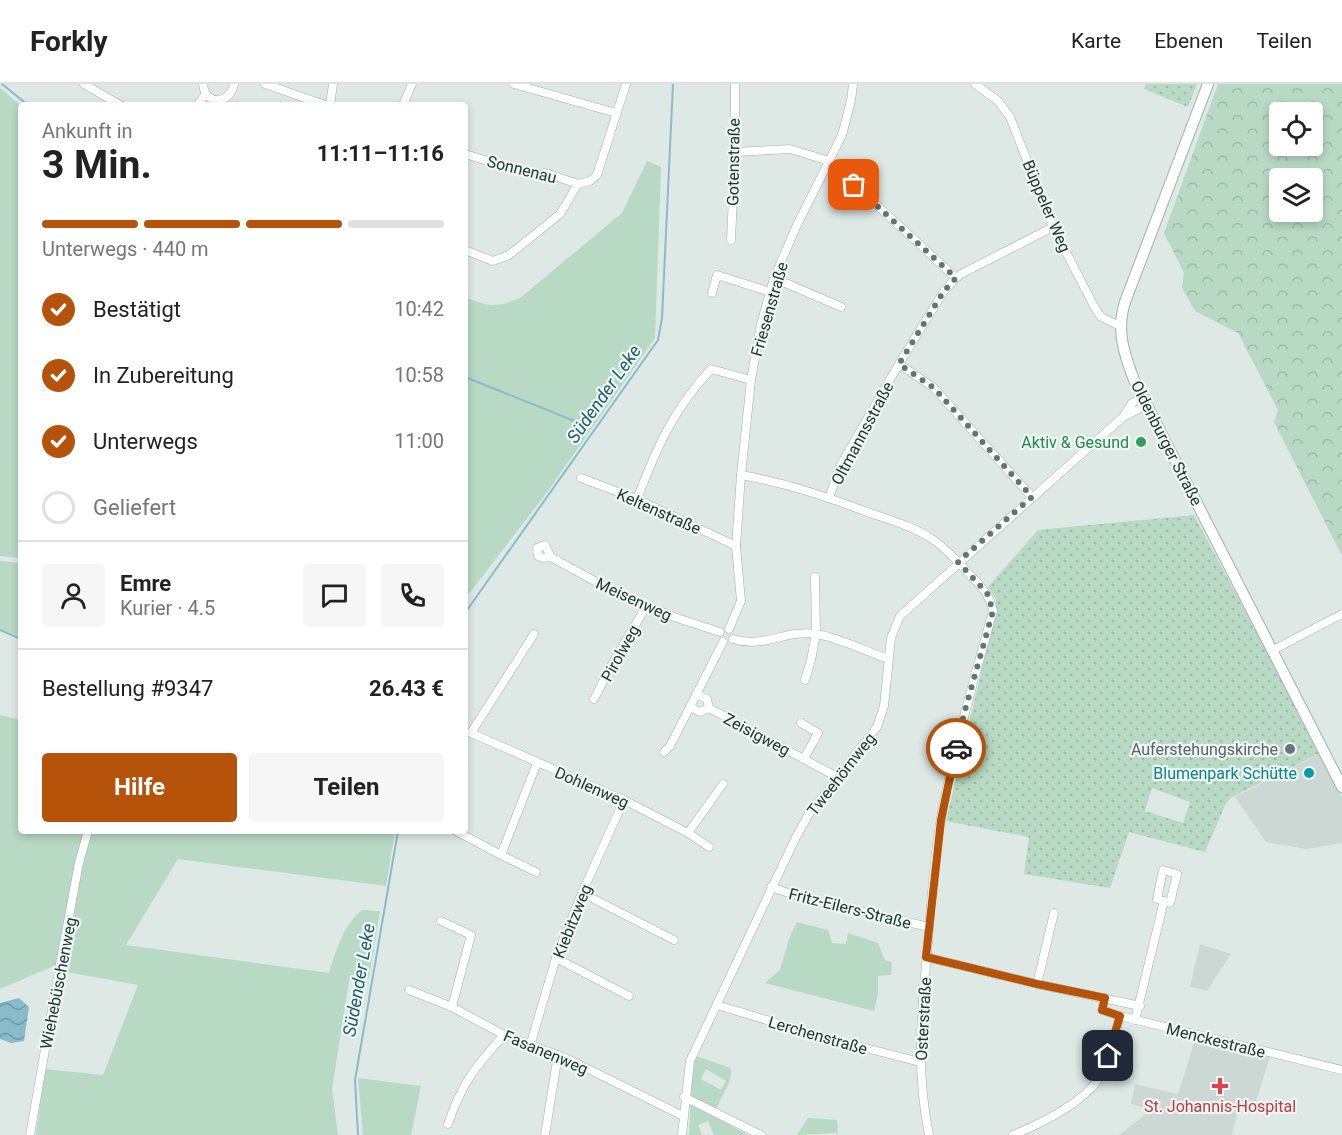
<!DOCTYPE html>
<html lang="de">
<head>
<meta charset="utf-8">
<style>
	:root { --surface:#fff; --page:#f6f6f6; --text:#222; --muted:#767676; --line:#e0e0e0; --accent:#b45309 }
	body { margin:0; font-family:Roboto,sans-serif; background:var(--page); color:var(--text); height:100vh; display:flex; flex-direction:column; font-size:22px; white-space:nowrap }
	* { box-sizing:border-box; margin:0 }
	p { font-size:20px; color:var(--muted) }
	.icon { flex:none; width:33px; height:33px; fill:none; stroke:currentColor; stroke-width:2; stroke-linecap:round; stroke-linejoin:round }
	.map { position:relative; flex:1; overflow:hidden }
	.details { position:absolute; left:18px; top:18px; width:450px; height:732px; display:flex; flex-direction:column; background:var(--surface); border-radius:6px; box-shadow:0 3px 9px #0003 }
	.details>* { flex:none }
	.buttons { position:absolute; left:1269px; top:18px; display:grid; gap:12px }
	.buttons a { display:grid; place-items:center; width:54px; height:54px; border-radius:6px; background:var(--surface); box-shadow:0 3px 9px #0003; font-size:30px }
	.pin { position:absolute; display:grid; place-items:center; width:51px; height:51px; color:#fff; margin:-26px; border-radius:12px; box-shadow:0 3px 9px #0006 }
	.courier { position:absolute; display:grid; place-items:center; width:60px; height:60px; margin:-30px; border:4px solid #b45309; border-radius:50%; background:#fff; color:#222; box-shadow:0 2px 8px #0007 }
	.head em { font-style:normal; font-weight:700 }
	.head div { display:flex; flex-direction:column-reverse }
	.head { display:flex; align-items:center; justify-content:space-between; height:102px; padding:0 24px }
	h1 { font-size:39px; font-weight:700; line-height:45px }
	.bar { display:grid; grid-template-columns:repeat(4,1fr); gap:9px 6px; align-content:center; height:72px; padding:0 24px }
	.bar i { height:8px; border-radius:4px; background:var(--line) }
	.bar .active { background:var(--accent) }
	.bar p { grid-column:span 4 }
	.line { display:flex; align-items:center; gap:15px; padding:0 24px; border-top:2px solid var(--line) }
	.line div { flex:1 }
	.round { display:grid; place-items:center; flex:none; width:63px; height:63px; border-radius:6px; background:var(--page) }
	ol { padding:0 24px; list-style:none }
	li { display:flex; align-items:center; gap:18px; height:66px }
	li p { margin-inline-start:auto }
	li .icon { padding:6px; border-radius:50%; background:var(--accent); color:#fff; stroke-width:4 }
	li:last-child { color:var(--muted) }
	li i { width:33px; height:33px; border:3px solid var(--line); border-radius:50% }
	.action { display:flex; gap:12px; margin-top:auto; padding:12px 24px }
	.action a { flex:1; height:69px; border-radius:6px; background:var(--accent); color:#fff; font-size:24px; font-weight:700; line-height:69px; text-align:center }
	.action a+a { background:var(--page); color:var(--text) }
	header { display:flex; align-items:center; gap:36px; box-sizing:border-box; height:84px; padding:0 30px; background:var(--surface); border-bottom:2px solid var(--line) }
	header strong { font-size:28px }
	nav { display:flex; gap:33px; margin-inline-start:auto; font-size:21px }
	.map>svg:first-child { display:block }
	.built { fill:#ccd8d4 }
	.green { fill:#b8d9c3; fill-rule:evenodd }
	.forest { fill:url(#forest-crowns); fill-rule:evenodd }
	.park { fill:url(#park-dots); fill-rule:evenodd }
	.water { fill:url(#water-waves) }
	.lines { fill:none; stroke-linecap:round; stroke-linejoin:round }
	.stream { stroke:#88bccb; stroke-width:2 }
	.minor-casing { stroke:#a2b0ac; stroke-width:9 }
	.secondary-casing { stroke:#9eb4ad; stroke-width:12 }
	.minor { stroke:#fff; stroke-width:8 }
	.secondary { stroke:#fff; stroke-width:10 }
	.done { stroke:#637571; stroke-width:6; stroke-dasharray:0 10.8 }
	.route { stroke:#b45309; stroke-width:8 }
	.leisure-dot { fill:#2e9e5b; stroke:#eef6f2; stroke-width:2 }
	.worship-dot { fill:#6b7280; stroke:#eef6f2; stroke-width:2 }
	.culture-dot { fill:#0f9aa8; stroke:#eef6f2; stroke-width:2 }
	.health-dot { fill:#e0444e; stroke:#eef6f2; stroke-width:2 }
	.labels { text-anchor:middle; stroke-width:4.5; stroke-linejoin:round; paint-order:stroke }
	.street-label { font-size:16px; fill:#213733; stroke:#eef6f2 }
	.leisure-label { font-size:16px; fill:#27864d; stroke:#eef6f2; text-anchor:end }
	.worship-label { font-size:16px; fill:#5b616d; stroke:#eef6f2; text-anchor:end }
	.culture-label { font-size:16px; fill:#0d838f; stroke:#eef6f2; text-anchor:end }
	.health-label { font-size:16px; fill:#be3a42; stroke:#eef6f2 }
	.water-label { font-size:18px; font-style:italic; fill:#1f5c6f; stroke:#eef6f2 }
</style>
</head>
<body>
<header>
<strong>Forkly</strong>
<nav><a>Karte</a><a>Ebenen</a><a>Teilen</a></nav>
</header>
<div class="map">
<svg width="1342" height="1051" viewBox="0 0 1342 1051">
	<defs>
		<pattern id="forest-crowns" width="20" height="18" patternUnits="userSpaceOnUse" patternTransform="scale(1.5)"><rect width="20" height="18" fill="#b8d9c3"/><path d="M2 6a3 3 0 1 1 6 0M12 15a3 3 0 1 1 6 0" fill="none" stroke="#9ebba8"/></pattern>
		<pattern id="park-dots" width="8" height="8" patternUnits="userSpaceOnUse" patternTransform="scale(1.5)"><rect width="8" height="8" fill="#b8d9c3"/><path d="M2 2h.1M6 6h.1" fill="none" stroke="#9ebba8" stroke-width="1.8" stroke-linecap="round"/></pattern>
		<pattern id="water-waves" width="16" height="10" patternUnits="userSpaceOnUse" patternTransform="scale(1.5)"><rect width="16" height="10" fill="#88bccb"/><path d="M0 5q4-4 8 0t8 0" fill="none" stroke="#6f9aa5"/></pattern>
	</defs>
	<rect width="100%" height="100%" fill="#dee9e5"/>
	<g class="built">
		<polygon points="1323,668 1342,714 1342,759 1307,765 1266,758 1235,713"/>
		<polygon points="1200,860 1231,870 1207,907 1190,903"/>
		<polygon points="1195,955 1270,973 1256,1017 1247,1021 1238,1027 1232,1051 1119,1051 1147,1029 1148,1025 1131,1020 1135,1000 1178,1010"/>
	</g>
	<g class="green">
		<polygon points="0,4 21,22 21,474 0,472"/>
		<path d="M 647,77 L 661,83 L 655,254 L 548,407 L 465,515 L 465,213 C 489,223 496,224 520,214 L 622,129 Z"/>
		<polygon points="0,477 21,479 21,553 0,545"/>
		<polygon points="0,631 21,636 21,747 84,747 79,764 56,881 0,905"/>
		<path d="M 90,747 L 395,747 L 386,802 L 178,775 L 126,861 L 329,889 C 337,865 342,843 362,826 L 380,827 L 369,894 L 349,897 L 332,1005 L 338,1051 L 36,1051 L 45,985 L 103,991 L 138,901 L 61,887 L 73,855 L 80,855 L 72,854 L 74,821 Z"/>
		<polygon points="797,838 828,846 832,859 846,860 848,849 878,859 885,876 892,878 891,891 878,892 878,909 874,927 765,899 780,886 790,852"/>
		<path d="M 696,972 L 731,984 L 730,996 L 713,1032 L 748,1051 L 714,1051 L 708,1037 L 698,1041 L 702,1051 L 689,1051 L 693,981 ZM 706,985 L 726,997 L 721,1006 L 701,995 Z"/>
		<polygon points="358,994 421,1002 411,1051 363,1051"/>
		<polygon points="808,1034 837,1036 838,1051 836,1049 797,1051"/>
	</g>
	<path class="forest" d="M 1218,0 L 1342,0 L 1342,472 L 1274,338 L 1278,326 L 1238,249 L 1195,227 L 1182,204 L 1184,189 L 1164,149 ZM 1280,28 L 1312,28 L 1312,62 L 1280,62 ZM 1280,94 L 1312,94 L 1312,128 L 1280,128 Z"/>
	<g class="park">
		<polygon points="1146,0 1197,0 1188,23 1144,5"/>
		<path d="M 1194,431 L 1320,669 L 1232,713 L 1226,719 L 1205,768 L 1129,748 L 1110,804 L 1024,790 L 1029,753 L 946,737 L 996,525 L 996,515 L 988,503 L 1038,446 ZM 1152,704 L 1190,718 L 1183,739 L 1145,727 Z"/>
	</g>
	<polygon class="water" points="19,914 29,923 24,957 11,959 0,955 0,919"/>
	<g class="lines">
		<g class="stream">
			<polyline points="2,0 28,21"/>
			<polyline points="465,293 582,340"/>
			<polyline points="465,529 658,256 662,234 673,0"/>
			<polyline points="0,546 21,555"/>
			<polyline points="358,1051 355,996 398,747"/>
		</g>
		<defs>
			<g id="minor">
				<polyline points="84,0 120,21"/>
				<path d="M 203,0 C 205,22 230,21 234,0"/>
				<polyline points="265,0 325,21"/>
				<polyline points="514,0 616,29"/>
				<polyline points="975,0 998,17 1010,33 1053,143 1095,224 1101,233 1120,242"/>
				<polyline points="197,21 206,10"/>
				<polyline points="330,21 333,0"/>
				<polyline points="403,21 412,0"/>
				<polyline points="735,68 790,65 829,77 956,194"/>
				<polyline points="465,70 533,91 546,89 578,100 560,130 509,171 493,177 465,166"/>
				<polyline points="578,100 590,97 597,91 626,0"/>
				<polyline points="731,156 735,68 735,0"/>
				<polyline points="774,194 841,223"/>
				<polyline points="712,209 717,191 770,208"/>
				<polyline points="899,280 934,304 1032,413"/>
				<polyline points="1125,332 1147,321"/>
				<path d="M 741,391 C 787,399 830,414 873,430 C 893,437 914,443 932,455 C 947,465 959,479 972,493 C 982,503 990,512 993,527 C 974,595 954,664 941,734 C 933,778 931,825 927,870 C 921,934 916,987 929,1051"/>
				<polyline points="581,394 637,415 736,462"/>
				<polyline points="829,414 840,382 899,280 944,207 956,194 963,189 1053,143"/>
				<path d="M 637,415 C 657,363 673,326 711,285 L 751,296"/>
				<polyline points="551,473 543,474 538,472 537,464 545,461 551,473 616,509 674,533 720,548"/>
				<polyline points="729,545 741,517 736,462 741,391 751,296 761,240 774,194 796,143 842,51 851,17 853,0"/>
				<polyline points="534,550 471,649 624,716 688,749 709,763"/>
				<path d="M 733,555 C 763,565 787,545 816,550 C 837,553 868,568 888,575"/>
				<polyline points="1273,566 1342,530"/>
				<polyline points="805,596 811,576 816,550 815,493"/>
				<polyline points="696,610 707,615 709,624"/>
				<polyline points="594,615 616,573 646,523"/>
				<polyline points="690,623 700,628 709,624"/>
				<polyline points="709,624 839,694"/>
				<polyline points="801,639 818,649 804,675"/>
				<polyline points="664,668 670,662 723,558"/>
				<polyline points="456,747 501,771"/>
				<polyline points="688,749 723,700"/>
				<polyline points="536,788 501,771 537,679"/>
				<polyline points="771,803 803,814 929,843"/>
				<polyline points="582,809 674,856"/>
				<polyline points="441,837 471,851 452,923"/>
				<polyline points="926,873 1037,900 1140,922"/>
				<polyline points="556,874 629,912"/>
				<polyline points="1037,900 1054,829"/>
				<polyline points="409,906 452,923 504,951 568,975 683,1032"/>
				<polyline points="1105,914 1102,926 1120,932 1342,986"/>
				<polyline points="717,921 823,953 920,978"/>
				<polyline points="1135,936 1164,817 1170,819 1177,790 1163,786 1157,815 1164,817"/>
				<polyline points="530,962 556,874 582,809 624,716"/>
				<polyline points="684,1013 761,1051"/>
				<path d="M 448,1040 C 462,999 475,983 504,951"/>
				<polyline points="30,1051 59,886 79,779 88,747"/>
				<polyline points="545,1051 558,971"/>
				<polyline points="682,1051 690,977 796,753 809,730 877,643 884,622 891,554 900,532 1123,333 1132,319 1143,313"/>
				<path d="M 1013,1051 C 1042,1039 1090,1016 1104,986 C 1112,972 1115,948 1120,932"/>
			</g>
			<path id="secondary" d="M 1208,0 L 1125,218 C 1116,246 1124,270 1134,296 L 1342,703"/>
		</defs>
		<use href="#minor" class="minor-casing"/>
		<use href="#secondary" class="secondary-casing"/>
		<use href="#minor" class="minor"/>
		<use href="#secondary" class="secondary"/>
	</g>
	<g class="lines">
		<polyline class="done" points="854,101 956,194 944,207 899,280 934,304 1032,413 958,478 987,509 993,527 964,630 956,664"/>
		<polyline class="route" points="956,664 941,736 926,873 1037,900 1105,914 1102,926 1120,932 1108,972"/>
	</g>
	<circle class="leisure-dot" cx="1141" cy="358" r="6"/>
	<circle class="worship-dot" cx="1290" cy="665" r="6"/>
	<circle class="culture-dot" cx="1309" cy="689" r="6"/>
	<path class="health-dot" d="M1217 993h6v6h6v6h-6v6h-6v-6h-6v-6h6z"/>
	<g class="labels">
		<g class="street-label">
			<text transform="translate(733 78) rotate(-89)" y="6">Gotenstraße</text>
			<text transform="translate(522 85) rotate(14)" y="6">Sonnenau</text>
			<text transform="translate(1047 122) rotate(67)" y="6">Büppeler Weg</text>
			<text transform="translate(769 225) rotate(-74)" y="6">Friesenstraße</text>
			<text transform="translate(862 349) rotate(-62)" y="6">Oltmannsstraße</text>
			<text transform="translate(1167 359) rotate(63)" y="6">Oldenburger Straße</text>
			<text transform="translate(659 427) rotate(24)" y="6">Keltenstraße</text>
			<text transform="translate(634 515) rotate(25)" y="6">Meisenweg</text>
			<text transform="translate(620 569) rotate(-61)" y="6">Pirolweg</text>
			<text transform="translate(757 650) rotate(28)" y="6">Zeisigweg</text>
			<text transform="translate(841 690) rotate(-52)" y="6">Tweehörnweg</text>
			<text transform="translate(592 703) rotate(24)" y="6">Dohlenweg</text>
			<text transform="translate(850 824) rotate(14)" y="6">Fritz-Eilers-Straße</text>
			<text transform="translate(572 837) rotate(-68)" y="6">Kiebitzweg</text>
			<text transform="translate(58 899) rotate(-79)" y="6">Wiehebüschenweg</text>
			<text transform="translate(923 935) rotate(-87)" y="6">Osterstraße</text>
			<text transform="translate(818 951) rotate(16)" y="6">Lerchenstraße</text>
			<text transform="translate(1216 956) rotate(14)" y="6">Menckestraße</text>
			<text transform="translate(546 968) rotate(23)" y="6">Fasanenweg</text>
		</g>
		<g class="leisure-label">
			<text x="1129" y="364">Aktiv &amp; Gesund</text>
		</g>
		<g class="worship-label">
			<text x="1278" y="671">Auferstehungskirche</text>
		</g>
		<g class="culture-label">
			<text x="1297" y="695">Blumenpark Schütte</text>
		</g>
		<g class="health-label">
			<text x="1220" y="1028">St. Johannis-Hospital</text>
		</g>
		<g class="water-label">
			<text transform="translate(604 310) rotate(-55)" y="6">Südender Leke</text>
			<text transform="translate(359 896) rotate(-80)" y="6">Südender Leke</text>
		</g>
	</g>
</svg>
<div class="buttons">
<a><svg class="icon" aria-label="locate" viewBox="0 0 24 24"><circle cx="12" cy="12" r="6"/><path d="M12 2v4M12 18v4M2 12h4M18 12h4"/></svg></a>
<a><svg class="icon" aria-label="layers" viewBox="0 0 24 24"><path d="M12 4l9 5-9 5-9-5zM3 14l9 5 9-5"/></svg></a>
</div>
<div class="pin" style="left:854px;top:101px;background:#ea580c"><svg class="icon" aria-label="bag" viewBox="0 0 24 24"><path d="M5 8h14l-1 12H6zM9 8a3 3 0 0 1 6 0"/></svg></div>
<div class="pin" style="left:1108px;top:972px;background:#1f2937"><svg class="icon" aria-label="home" viewBox="0 0 24 24"><path d="M3 11l9-7 9 7M6 9v11h12V9"/></svg></div>
<div class="courier" style="left:956px;top:664px"><svg class="icon" aria-label="car" viewBox="0 0 24 24"><path d="M5 17H2v-5l4-1 3-4h7l3 4 3 1v5h-3M9 17h6M6 11h13"/><circle cx="7" cy="17" r="2"/><circle cx="17" cy="17" r="2"/></svg></div>
<section class="details">
<div class="head"><div><h1>3 Min.</h1><p>Ankunft in</p></div><em>11:11–11:16</em></div>
<div class="bar"><i class="active"></i><i class="active"></i><i class="active"></i><i></i><p>Unterwegs · 440 m</p></div>
<ol>
<li><svg class="icon" aria-label="check" viewBox="0 0 24 24"><path d="M5 12l5 5 9-10"/></svg>Bestätigt<p>10:42</p></li>
<li><svg class="icon" aria-label="check" viewBox="0 0 24 24"><path d="M5 12l5 5 9-10"/></svg>In Zubereitung<p>10:58</p></li>
<li><svg class="icon" aria-label="check" viewBox="0 0 24 24"><path d="M5 12l5 5 9-10"/></svg>Unterwegs<p>11:00</p></li>
<li><i></i>Geliefert</li>
</ol>
<div class="line" style="height:108px"><a class="round"><svg class="icon" aria-label="person" viewBox="0 0 24 24"><circle cx="12" cy="8" r="4"/><path d="M4 21q1-7 8-7t8 7"/></svg></a><div><b>Emre</b><p>Kurier · 4.5</p></div><a class="round"><svg class="icon" aria-label="chat" viewBox="0 0 24 24"><path d="M4 5h16v11H9l-5 4z"/></svg></a><a class="round"><svg class="icon" aria-label="phone" viewBox="0 0 24 24"><path d="M5 4h4l2 5-3 2q2 4 5 5l2-3 5 2v4C11 20 4 13 5 4z"/></svg></a></div>
<div class="line" style="height:78px"><div>Bestellung #9347</div><b>26.43 €</b></div>
<div class="action"><a>Hilfe</a><a>Teilen</a></div>
</section>
</div>
</body>
</html>
